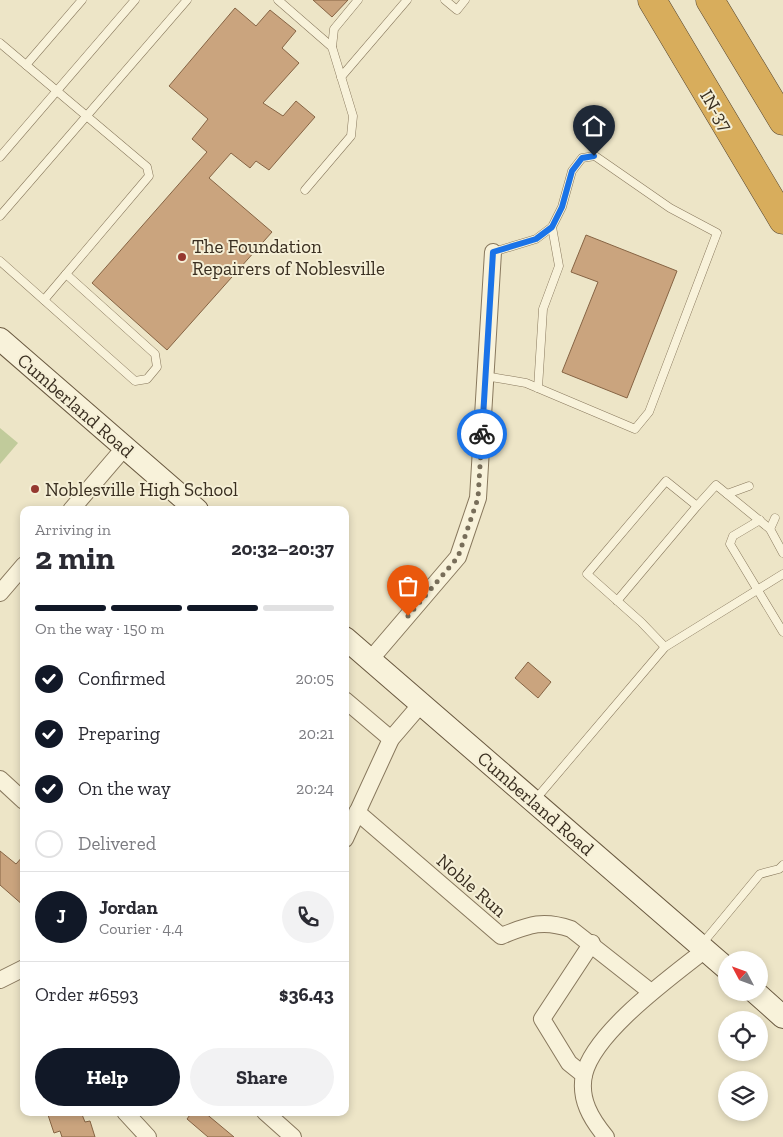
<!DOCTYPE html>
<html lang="en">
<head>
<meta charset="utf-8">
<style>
	:root { --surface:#fff; --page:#f2f2f3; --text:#2b2b33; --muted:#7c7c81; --line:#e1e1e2; --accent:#111827 }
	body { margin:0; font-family:"Zilla Slab",serif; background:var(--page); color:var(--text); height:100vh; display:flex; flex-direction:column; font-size:19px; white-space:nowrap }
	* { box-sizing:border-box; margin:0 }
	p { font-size:16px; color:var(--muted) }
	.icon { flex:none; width:28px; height:28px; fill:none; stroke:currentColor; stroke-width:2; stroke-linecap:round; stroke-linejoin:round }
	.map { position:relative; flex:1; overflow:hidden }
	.sheet { position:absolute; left:20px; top:506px; width:329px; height:610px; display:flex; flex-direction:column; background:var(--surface); border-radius:10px; box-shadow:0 2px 8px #0003 }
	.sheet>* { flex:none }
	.needle { width:32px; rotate:311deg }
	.buttons { position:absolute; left:718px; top:951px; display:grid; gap:10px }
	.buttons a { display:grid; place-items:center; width:50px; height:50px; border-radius:50%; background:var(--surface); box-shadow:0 2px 8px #0003; font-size:25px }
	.pin { position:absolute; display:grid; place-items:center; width:42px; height:42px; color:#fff; margin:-51px -21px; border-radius:50% 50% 50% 0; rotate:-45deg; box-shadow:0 0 5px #0007 }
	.pin .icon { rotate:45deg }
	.courier { position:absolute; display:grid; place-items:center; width:50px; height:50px; margin:-25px; border:4px solid #1a73e8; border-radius:50%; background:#fff; color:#222; box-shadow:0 1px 6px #0007 }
	.head em { font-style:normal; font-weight:800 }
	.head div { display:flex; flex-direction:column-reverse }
	.head { display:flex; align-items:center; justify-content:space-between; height:85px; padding:0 15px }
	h1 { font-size:32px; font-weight:800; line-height:38px }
	.bar { display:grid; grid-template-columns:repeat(4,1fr); gap:8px 5px; align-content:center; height:60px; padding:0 15px }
	.bar i { height:6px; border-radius:4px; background:var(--line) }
	.bar .on { background:var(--accent) }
	.bar p { grid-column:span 4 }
	.line { display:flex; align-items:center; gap:12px; padding:0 15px; border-top:1px solid var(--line) }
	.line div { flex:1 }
	.round { display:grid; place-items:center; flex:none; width:52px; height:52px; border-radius:26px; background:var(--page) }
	ol { padding:0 15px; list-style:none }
	li { display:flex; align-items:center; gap:15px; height:55px }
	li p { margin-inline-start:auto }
	li .icon { padding:5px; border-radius:50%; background:var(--accent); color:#fff; stroke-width:4 }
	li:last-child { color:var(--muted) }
	li i { width:28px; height:28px; border:2px solid var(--line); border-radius:50% }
	.action { display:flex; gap:10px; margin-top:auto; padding:10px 15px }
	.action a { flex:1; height:58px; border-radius:30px; background:var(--accent); color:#fff; font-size:20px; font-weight:800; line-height:58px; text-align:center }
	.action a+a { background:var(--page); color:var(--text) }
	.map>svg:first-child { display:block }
	.green { fill:#c1cb9b }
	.building { fill:#caa47e; stroke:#866444 }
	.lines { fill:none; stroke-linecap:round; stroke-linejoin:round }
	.lane-casing { stroke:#88785d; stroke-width:9 }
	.street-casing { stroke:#88785d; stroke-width:18 }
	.secondary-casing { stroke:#6a5940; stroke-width:24 }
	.highway-casing { stroke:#564631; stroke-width:29 }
	.lane { stroke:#f8f2da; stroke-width:8 }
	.street { stroke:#f8f2da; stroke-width:16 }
	.secondary { stroke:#f8f2da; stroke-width:22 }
	.highway { stroke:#d8ad5c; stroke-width:28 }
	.done { stroke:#786e5a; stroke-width:5; stroke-dasharray:0 9 }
	.route { stroke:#1a73e8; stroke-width:6 }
	.poi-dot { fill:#95382f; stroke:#f5efd6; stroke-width:2 }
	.labels { text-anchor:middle; stroke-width:4; stroke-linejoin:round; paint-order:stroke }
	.street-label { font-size:19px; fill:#392e20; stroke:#f5efd6 }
	.poi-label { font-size:19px; fill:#392e20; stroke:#f5efd6; text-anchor:start }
</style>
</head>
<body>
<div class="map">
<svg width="783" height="1137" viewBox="0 0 783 1137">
	<rect width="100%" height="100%" fill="#ede5c7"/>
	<polygon class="green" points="0,428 18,443 0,464"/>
	<g class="building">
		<polygon points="313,0 348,0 332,17"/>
		<polygon points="235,8 256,26 270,10 296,31 282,48 299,63 263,103 283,116 296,101 315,117 269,170 256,161 250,168 231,153 209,178 272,232 167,350 92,283 207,152 192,139 208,119 169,86"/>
		<polygon points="586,235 677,271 627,398 562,372 598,282 571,272"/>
		<polygon points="528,662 551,682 538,698 515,678"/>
		<polygon points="0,851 16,864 24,855 24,906 0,885"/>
		<polygon points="47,1112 81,1112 85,1122 90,1121 95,1137 62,1137 60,1131 54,1133"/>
		<polygon points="192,1112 204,1112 234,1137 208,1137 187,1119"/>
	</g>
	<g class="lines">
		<defs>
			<g id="lane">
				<polyline points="278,0 332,47 353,116 351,136 305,190"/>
				<polyline points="445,0 457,10 465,0"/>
				<polyline points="0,43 147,167 149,176 66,274 155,354 157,367 147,379 135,381 0,261"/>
				<polyline points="332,47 334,29 358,0"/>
				<polyline points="26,65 82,0"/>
				<polyline points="341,77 407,0"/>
				<polyline points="0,157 135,0"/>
				<polyline points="0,216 187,0"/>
				<polyline points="44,300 66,274"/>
				<polyline points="485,376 526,383 635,429 649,412 717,233 670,208 595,156 582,158 572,171 562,207 552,227 536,239 493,252"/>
				<polyline points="538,388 543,309 559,266 552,227"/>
				<polyline points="727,494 749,486"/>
				<polyline points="697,506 716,485 770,529 783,553"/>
				<polyline points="760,520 733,536 730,544 783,632"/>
				<polyline points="770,529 775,518"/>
				<polyline points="617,601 697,506 666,481 587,574 641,622 665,647"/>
				<polyline points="535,800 665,647 783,574"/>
				<polyline points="702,944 760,874 779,869 783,865"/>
			</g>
			<g id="street">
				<polyline points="71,510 125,447"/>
				<polyline points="0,593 24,565"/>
				<polyline points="370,660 458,557 478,498 493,252"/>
				<polyline points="345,700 391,739"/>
				<polyline points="0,779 24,801"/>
				<path d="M 357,812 L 501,936 C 529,925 542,919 571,929 L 651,992"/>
				<polyline points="345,839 391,739 421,704"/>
				<polyline points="0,980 24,968"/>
				<polyline points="584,1075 569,1063 542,1019 592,943"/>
				<polyline points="125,1112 148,1137"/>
				<polyline points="265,1112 293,1137"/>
				<path d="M 606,1137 C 591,1119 579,1099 584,1075 C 594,1032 671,977 705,950"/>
			</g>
			<g id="secondary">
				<polyline points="0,339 197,510"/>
				<polyline points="345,638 726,968"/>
				<polyline points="755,992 783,1017"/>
			</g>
			<g id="highway">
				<polyline points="652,0 783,220"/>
				<polyline points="710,0 783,121"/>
			</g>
		</defs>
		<use href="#lane" class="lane-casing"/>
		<use href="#street" class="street-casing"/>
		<use href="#secondary" class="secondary-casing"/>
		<use href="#highway" class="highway-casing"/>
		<use href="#lane" class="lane"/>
		<use href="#street" class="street"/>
		<use href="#secondary" class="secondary"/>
		<use href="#highway" class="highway"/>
	</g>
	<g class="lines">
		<polyline class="done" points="408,616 458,557 478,498 482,434"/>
		<polyline class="route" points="482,434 493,252 536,239 552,227 562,207 572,171 582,158 594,156"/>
	</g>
	<g class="poi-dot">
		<circle cx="182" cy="257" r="5"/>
		<circle cx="35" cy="489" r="5"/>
	</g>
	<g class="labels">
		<g class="street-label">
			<text transform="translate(717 110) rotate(59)" y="7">IN-37</text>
			<text transform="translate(76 405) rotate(41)" y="7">Cumberland Road</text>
			<text transform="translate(536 803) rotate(41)" y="7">Cumberland Road</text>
			<text transform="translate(472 885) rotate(41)" y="7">Noble Run</text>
		</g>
		<g class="poi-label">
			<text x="192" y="253">The Foundation<tspan x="192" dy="22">Repairers of Noblesville</tspan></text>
			<text x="45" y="496">Noblesville High School</text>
		</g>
	</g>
</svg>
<div class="buttons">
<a><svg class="needle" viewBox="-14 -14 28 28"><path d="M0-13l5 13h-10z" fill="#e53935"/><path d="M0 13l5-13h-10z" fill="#7c7c81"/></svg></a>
<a><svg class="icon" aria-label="locate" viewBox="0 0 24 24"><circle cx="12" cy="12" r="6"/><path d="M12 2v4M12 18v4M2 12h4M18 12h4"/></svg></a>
<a><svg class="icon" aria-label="layers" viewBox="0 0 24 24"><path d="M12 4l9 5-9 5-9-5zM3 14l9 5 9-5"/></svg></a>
</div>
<div class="pin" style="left:408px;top:616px;background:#ea580c"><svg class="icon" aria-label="bag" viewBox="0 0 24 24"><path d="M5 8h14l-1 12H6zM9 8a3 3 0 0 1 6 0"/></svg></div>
<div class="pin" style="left:594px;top:156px;background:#1f2937"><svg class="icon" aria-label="home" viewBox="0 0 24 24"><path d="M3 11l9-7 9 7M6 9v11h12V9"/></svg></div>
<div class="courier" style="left:482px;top:434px"><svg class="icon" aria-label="bike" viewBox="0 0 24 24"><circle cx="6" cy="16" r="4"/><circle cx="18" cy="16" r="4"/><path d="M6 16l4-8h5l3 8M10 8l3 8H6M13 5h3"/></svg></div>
<section class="sheet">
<div class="head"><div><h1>2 min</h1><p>Arriving in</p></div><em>20:32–20:37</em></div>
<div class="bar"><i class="on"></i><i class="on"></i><i class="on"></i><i></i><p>On the way · 150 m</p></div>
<ol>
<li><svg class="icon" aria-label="check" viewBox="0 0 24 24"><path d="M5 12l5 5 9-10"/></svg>Confirmed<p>20:05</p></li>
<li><svg class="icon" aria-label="check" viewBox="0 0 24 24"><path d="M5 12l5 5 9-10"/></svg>Preparing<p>20:21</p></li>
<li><svg class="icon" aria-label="check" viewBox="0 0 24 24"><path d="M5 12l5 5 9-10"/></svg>On the way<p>20:24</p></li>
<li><i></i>Delivered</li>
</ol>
<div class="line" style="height:90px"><b class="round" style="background:var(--accent);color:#fff">J</b><div><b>Jordan</b><p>Courier · 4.4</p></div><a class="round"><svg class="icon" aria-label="phone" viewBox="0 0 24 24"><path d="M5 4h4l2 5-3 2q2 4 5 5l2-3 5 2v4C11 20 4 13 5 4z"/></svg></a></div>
<div class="line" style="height:65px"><div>Order #6593</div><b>$36.43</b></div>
<div class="action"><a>Help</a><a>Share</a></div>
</section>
</div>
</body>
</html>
